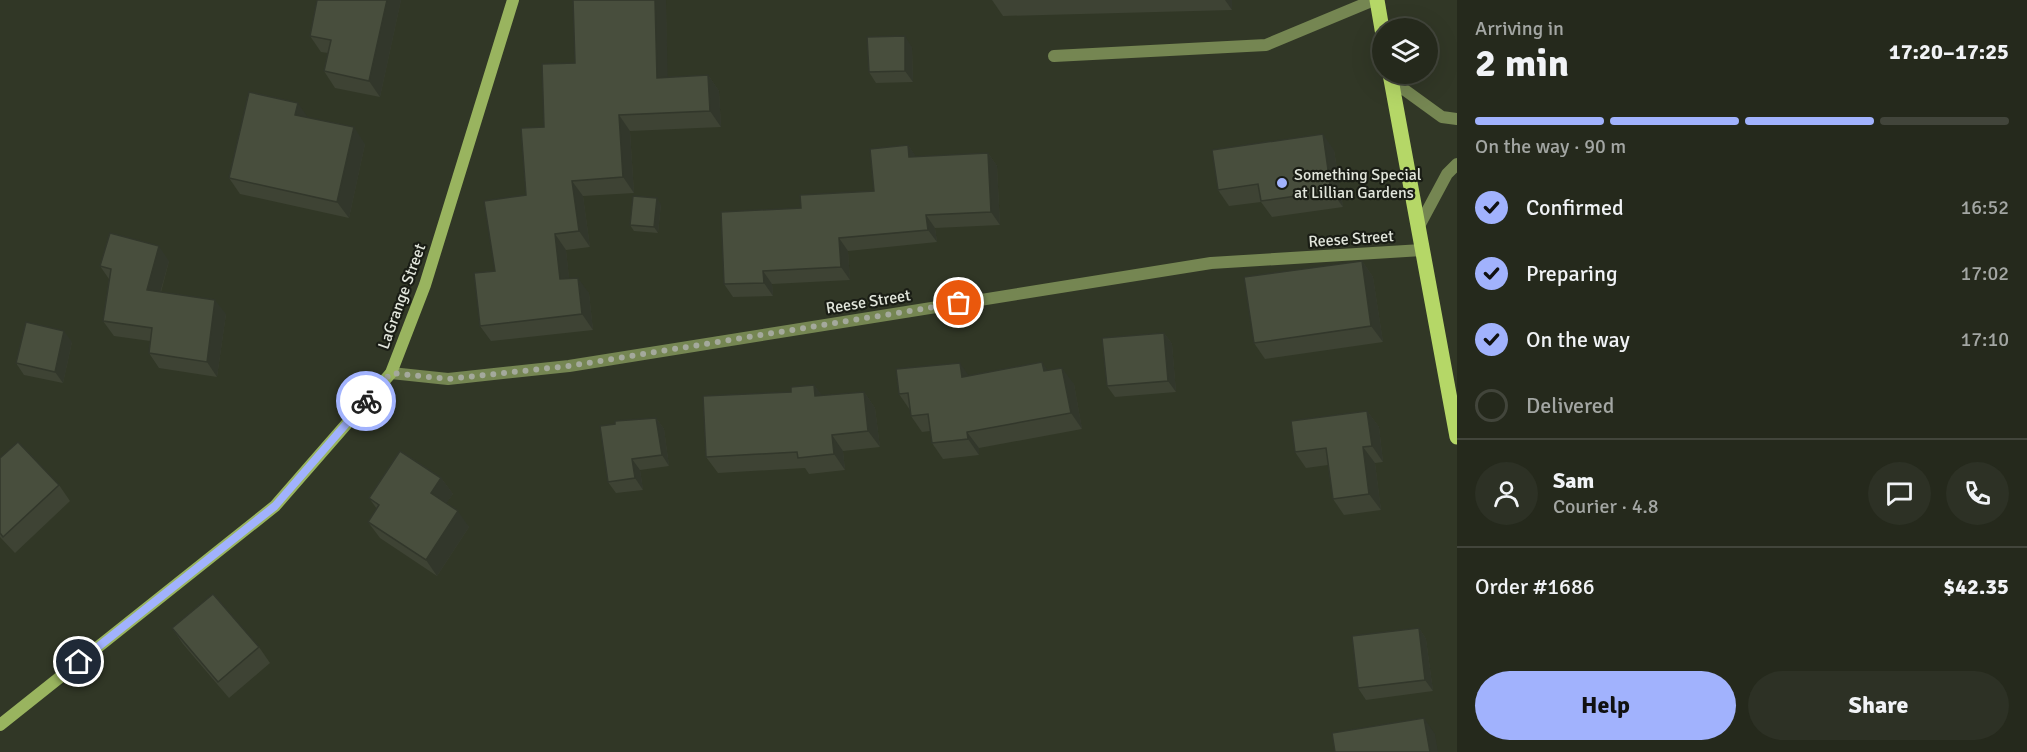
<!DOCTYPE html>
<html lang="en">
<head>
<meta charset="utf-8">
<style>
	:root { --surface:#25291c; --page:#2d3125; --text:#f1f3f6; --muted:#a3a6a3; --line:#42453b; --accent:#a1b2fd }
	body { margin:0; font-family:Signika,sans-serif; background:var(--page); color:var(--text); height:100vh; display:flex; flex-direction:column; font-size:22px; white-space:nowrap }
	* { box-sizing:border-box; margin:0 }
	p { font-size:20px; color:var(--muted) }
	.icon { flex:none; width:33px; height:33px; fill:none; stroke:currentColor; stroke-width:2; stroke-linecap:round; stroke-linejoin:round }
	.map { position:relative; flex:1; overflow:hidden }
	.panel { display:flex; flex-direction:column; background:var(--surface); width:570px }
	.panel>* { flex:none }
	.tools { position:absolute; left:1372px; top:18px; display:grid; gap:12px }
	.tools a { display:grid; place-items:center; width:66px; height:66px; border-radius:50%; background:var(--surface); box-shadow:0 6px 24px #0002,0 0 0 2px var(--line); font-size:30px }
	.pin { position:absolute; display:grid; place-items:center; width:51px; height:51px; color:#fff; margin:-26px; border:3px solid #fff; border-radius:50%; box-shadow:0 2px 6px #0007 }
	.courier { position:absolute; display:grid; place-items:center; width:60px; height:60px; margin:-30px; border:4px solid #a1b2fd; border-radius:50%; background:#fff; color:#222; box-shadow:0 2px 8px #0007 }
	.overview em { font-style:normal; font-weight:700 }
	.overview div { display:flex; flex-direction:column-reverse }
	.overview { display:flex; align-items:center; justify-content:space-between; height:102px; padding:0 18px }
	h1 { font-size:39px; font-weight:700; line-height:45px }
	.bar { display:grid; grid-template-columns:repeat(4,1fr); gap:9px 6px; align-content:center; height:72px; padding:0 18px }
	.bar i { height:8px; border-radius:4px; background:var(--line) }
	.bar .on { background:var(--accent) }
	.bar p { grid-column:span 4 }
	.line { display:flex; align-items:center; gap:15px; padding:0 18px; border-top:2px solid var(--line) }
	.line div { flex:1 }
	.round { display:grid; place-items:center; flex:none; width:63px; height:63px; border-radius:32px; background:var(--page) }
	ol { padding:0 18px; list-style:none }
	li { display:flex; align-items:center; gap:18px; height:66px }
	li p { margin-inline-start:auto }
	li .icon { padding:6px; border-radius:50%; background:var(--accent); color:#111; stroke-width:4 }
	li:last-child { color:var(--muted) }
	li i { width:33px; height:33px; border:3px solid var(--line); border-radius:50% }
	.cta { display:flex; gap:12px; margin-top:auto; padding:12px 18px }
	.cta a { flex:1; height:69px; border-radius:36px; background:var(--accent); color:#111; font-size:24px; font-weight:700; line-height:69px; text-align:center }
	.cta a+a { background:var(--page); color:var(--text) }
	main { display:flex; flex:1; min-height:0 }
	.map>svg:first-child { display:block }
	.lines { fill:none; stroke-linecap:round; stroke-linejoin:round }
	.lane { stroke:#758652; stroke-width:12 }
	.street { stroke:#758652; stroke-width:12 }
	.secondary { stroke:#99b45f; stroke-width:12 }
	.primary { stroke:#b5d767; stroke-width:15 }
	.wall { fill:#3e4334 }
	.shaded-wall { fill:#32372b }
	.building { fill:#484e3d; stroke:#32372b; stroke-width:1.5 }
	.done { stroke:#a4a99c; stroke-width:6; stroke-dasharray:0 10.8 }
	.route { stroke:#a1b2fd; stroke-width:8 }
	.poi-dot { fill:#a1b2fd; stroke:#1a1d15; stroke-width:2 }
	.labels { text-anchor:middle; stroke-width:4.5; stroke-linejoin:round; paint-order:stroke }
	.poi-label { font-size:16px; fill:#e2e6dc; stroke:#1a1d15; text-anchor:start }
	.street-label { font-size:16px; fill:#e2e6dc; stroke:#1a1d15 }
</style>
</head>
<body>
<main>
<div class="map">
<svg width="1457" height="752" viewBox="0 0 1457 752">
	<rect width="100%" height="100%" fill="#313726"/>
	<g class="lines">
		<g class="lane">
			<polyline points="1054,56 1266,45 1374,0"/>
			<polyline points="1391,80 1442,117 1457,119"/>
			<polyline points="1418,228 1447,174 1457,164"/>
		</g>
		<polyline class="street" points="391,373 448,379 569,366 1211,263 1422,250"/>
		<polyline class="secondary" points="0,725 275,506 391,373 425,285 513,0"/>
		<g class="primary">
			<polyline points="1377,0 1383,35"/>
			<polyline points="1390,74 1457,437"/>
		</g>
	</g>
	<g class="wall">
		<polygon points="317,0 401,0 380,97 335,88 324,71 328,53 321,52 310,36"/>
		<polygon points="573,0 666,0 667,77 708,75 719,91 721,127 630,131 634,193 583,196 590,247 566,250 569,278 589,293 593,330 491,341 480,326 495,271 526,195 544,127 575,63"/>
		<polygon points="992,0 1232,0 1232,10 1003,16"/>
		<polygon points="912,47 913,82 876,83 869,72"/>
		<polygon points="309,118 365,144 349,218 240,194 229,178"/>
		<polygon points="908,145 916,157 988,153 997,166 1000,225 935,228 937,242 848,251 850,280 772,284 773,296 733,297 724,284 801,208 874,191"/>
		<polygon points="1334,150 1343,207 1272,217 1261,202 1229,206 1218,190"/>
		<polygon points="661,204 658,233 634,231 630,225"/>
		<polygon points="169,261 161,292 226,314 217,377 159,368 149,353 150,341 114,336 103,321 109,279 100,266"/>
		<polygon points="1362,261 1373,277 1383,342 1265,359 1254,343"/>
		<polygon points="1164,333 1172,344 1176,392 1115,397 1107,386"/>
		<polygon points="72,342 63,383 24,375 16,363"/>
		<polygon points="1048,371 1074,384 1082,429 979,448 979,455 943,459 932,443 930,431 922,432 911,416 910,410 899,394 969,376"/>
		<polygon points="814,385 822,396 864,392 875,408 880,447 843,451 845,470 809,474 805,468 718,473 706,457 791,392"/>
		<polygon points="1367,411 1379,427 1383,462 1375,463 1381,510 1344,515 1333,499 1328,465 1306,468 1295,452"/>
		<polygon points="656,418 664,429 669,466 640,470 643,490 616,493 608,482"/>
		<polygon points="0,458 59,485 70,501 15,553 0,537"/>
		<polygon points="441,478 453,494 446,503 469,527 437,576 380,538 368,522 377,509 369,498"/>
		<polygon points="172,628 259,647 270,663 229,698 183,644"/>
		<polygon points="1419,628 1426,639 1433,691 1366,700 1358,688"/>
	</g>
	<g class="shaded-wall">
		<polygon points="387,0 401,0 380,97 369,81"/>
		<polygon points="655,0 666,0 668,93 657,78"/>
		<polygon points="1225,0 1232,0 1232,10"/>
		<polygon points="905,36 912,47 913,82 905,71"/>
		<polygon points="708,75 719,91 721,127 710,111"/>
		<polygon points="298,103 309,119 295,115"/>
		<polygon points="619,115 630,131 634,193 623,177"/>
		<polygon points="354,127 365,144 349,218 337,202"/>
		<polygon points="1323,134 1334,150 1343,207 1331,191"/>
		<polygon points="908,145 917,158 909,157"/>
		<polygon points="988,153 997,166 1000,225 991,212"/>
		<polygon points="572,181 583,196 590,247 579,231"/>
		<polygon points="657,198 661,204 658,233 654,227"/>
		<polygon points="926,215 935,228 937,242 928,230"/>
		<polygon points="555,234 566,250 571,295 560,279"/>
		<polygon points="839,238 848,251 850,280 841,267"/>
		<polygon points="159,246 169,261 157,304 147,290"/>
		<polygon points="1362,261 1373,277 1383,342 1371,326"/>
		<polygon points="763,271 772,284 773,296 764,283"/>
		<polygon points="578,278 589,293 593,330 582,314"/>
		<polygon points="215,300 226,314 217,377 207,362"/>
		<polygon points="64,331 72,342 63,383 55,372"/>
		<polygon points="1164,333 1172,344 1176,392 1168,381"/>
		<polygon points="1042,362 1053,378 1044,371"/>
		<polygon points="960,363 971,379 962,377"/>
		<polygon points="1062,368 1074,384 1082,429 1071,413"/>
		<polygon points="814,385 826,401 815,396"/>
		<polygon points="864,392 875,408 880,447 868,431"/>
		<polygon points="1367,411 1379,427 1383,462 1372,446"/>
		<polygon points="656,418 664,429 669,466 662,455"/>
		<polygon points="967,432 979,448 979,455 968,439"/>
		<polygon points="832,435 843,451 845,470 834,454"/>
		<polygon points="1363,447 1375,463 1381,510 1369,494"/>
		<polygon points="632,459 640,470 643,490 635,478"/>
		<polygon points="441,478 453,494 442,509 431,493"/>
		<polygon points="458,511 469,527 437,576 426,560"/>
		<polygon points="1419,628 1426,639 1433,691 1425,680"/>
		<polygon points="1424,718 1435,734 1438,752 1430,752"/>
	</g>
	<g class="building">
		<polygon points="317,0 387,0 369,81 324,71 331,40 310,36"/>
		<polygon points="573,0 655,0 657,78 708,75 710,111 619,115 623,177 572,181 579,231 555,234 560,279 578,278 582,314 480,326 474,273 495,271 484,201 526,195 521,128 544,127 542,64 575,63"/>
		<polygon points="905,36 905,71 869,72 867,37"/>
		<polygon points="249,92 298,103 295,115 354,127 337,202 229,178"/>
		<polygon points="1323,134 1331,191 1261,201 1258,184 1218,190 1212,150"/>
		<polygon points="908,145 909,157 988,153 991,212 926,215 928,230 839,238 841,267 763,271 764,283 724,284 721,212 801,208 800,195 874,191 870,149"/>
		<polygon points="633,196 657,198 654,227 630,225"/>
		<polygon points="110,233 159,246 147,290 215,300 207,362 149,353 152,328 103,321 111,269 100,266"/>
		<polygon points="1362,261 1371,326 1254,343 1244,277"/>
		<polygon points="26,322 64,331 55,372 16,363"/>
		<polygon points="1164,333 1168,381 1107,386 1102,338"/>
		<polygon points="1042,362 1044,371 1062,368 1071,413 967,432 968,439 932,443 928,414 911,416 908,393 899,394 896,369 960,363 962,377"/>
		<polygon points="814,385 815,396 864,392 868,431 832,435 834,454 798,458 797,452 706,457 703,396 791,392 791,387"/>
		<polygon points="1367,411 1372,446 1363,447 1369,494 1333,499 1326,448 1295,452 1291,421"/>
		<polygon points="656,418 662,455 632,459 635,478 608,482 600,426 615,424 615,421"/>
		<polygon points="18,442 59,485 3,537 0,533 0,458"/>
		<polygon points="400,451 441,478 431,493 458,511 426,560 368,522 379,505 369,498"/>
		<polygon points="213,594 259,647 218,682 172,628"/>
		<polygon points="1419,628 1425,680 1358,688 1352,636"/>
		<polygon points="1424,718 1430,752 1335,752 1332,733"/>
	</g>
	<g class="lines">
		<polyline class="done" points="366,401 391,373 448,379 569,366 959,303"/>
		<polyline class="route" points="79,662 275,506 366,401"/>
	</g>
	<circle class="poi-dot" cx="1282" cy="183" r="6"/>
	<g class="labels">
		<g class="poi-label">
			<text x="1294" y="180">Something Special<tspan x="1294" dy="18">at Lillian Gardens</tspan></text>
		</g>
		<g class="street-label">
			<text transform="translate(1351 238) rotate(-4)" y="6">Reese Street</text>
			<text transform="translate(401 296) rotate(-70)" y="6">LaGrange Street</text>
			<text transform="translate(868 301) rotate(-9)" y="6">Reese Street</text>
		</g>
	</g>
</svg>
<div class="tools">
<a><svg class="icon" aria-label="layers" viewBox="0 0 24 24"><path d="M12 4l9 5-9 5-9-5zM3 14l9 5 9-5"/></svg></a>
</div>
<div class="pin" style="left:959px;top:303px;background:#ea580c"><svg class="icon" aria-label="bag" viewBox="0 0 24 24"><path d="M5 8h14l-1 12H6zM9 8a3 3 0 0 1 6 0"/></svg></div>
<div class="pin" style="left:79px;top:662px;background:#1f2937"><svg class="icon" aria-label="home" viewBox="0 0 24 24"><path d="M3 11l9-7 9 7M6 9v11h12V9"/></svg></div>
<div class="courier" style="left:366px;top:401px"><svg class="icon" aria-label="bike" viewBox="0 0 24 24"><circle cx="6" cy="16" r="4"/><circle cx="18" cy="16" r="4"/><path d="M6 16l4-8h5l3 8M10 8l3 8H6M13 5h3"/></svg></div>
</div>
<section class="panel">
<div class="overview"><div><h1>2 min</h1><p>Arriving in</p></div><em>17:20–17:25</em></div>
<div class="bar"><i class="on"></i><i class="on"></i><i class="on"></i><i></i><p>On the way · 90 m</p></div>
<ol>
<li><svg class="icon" aria-label="check" viewBox="0 0 24 24"><path d="M5 12l5 5 9-10"/></svg>Confirmed<p>16:52</p></li>
<li><svg class="icon" aria-label="check" viewBox="0 0 24 24"><path d="M5 12l5 5 9-10"/></svg>Preparing<p>17:02</p></li>
<li><svg class="icon" aria-label="check" viewBox="0 0 24 24"><path d="M5 12l5 5 9-10"/></svg>On the way<p>17:10</p></li>
<li><i></i>Delivered</li>
</ol>
<div class="line" style="height:108px"><a class="round"><svg class="icon" aria-label="person" viewBox="0 0 24 24"><circle cx="12" cy="8" r="4"/><path d="M4 21q1-7 8-7t8 7"/></svg></a><div><b>Sam</b><p>Courier · 4.8</p></div><a class="round"><svg class="icon" aria-label="chat" viewBox="0 0 24 24"><path d="M4 5h16v11H9l-5 4z"/></svg></a><a class="round"><svg class="icon" aria-label="phone" viewBox="0 0 24 24"><path d="M5 4h4l2 5-3 2q2 4 5 5l2-3 5 2v4C11 20 4 13 5 4z"/></svg></a></div>
<div class="line" style="height:78px"><div>Order #1686</div><b>$42.35</b></div>
<div class="cta"><a>Help</a><a>Share</a></div>
</section>
</main>
</body>
</html>
